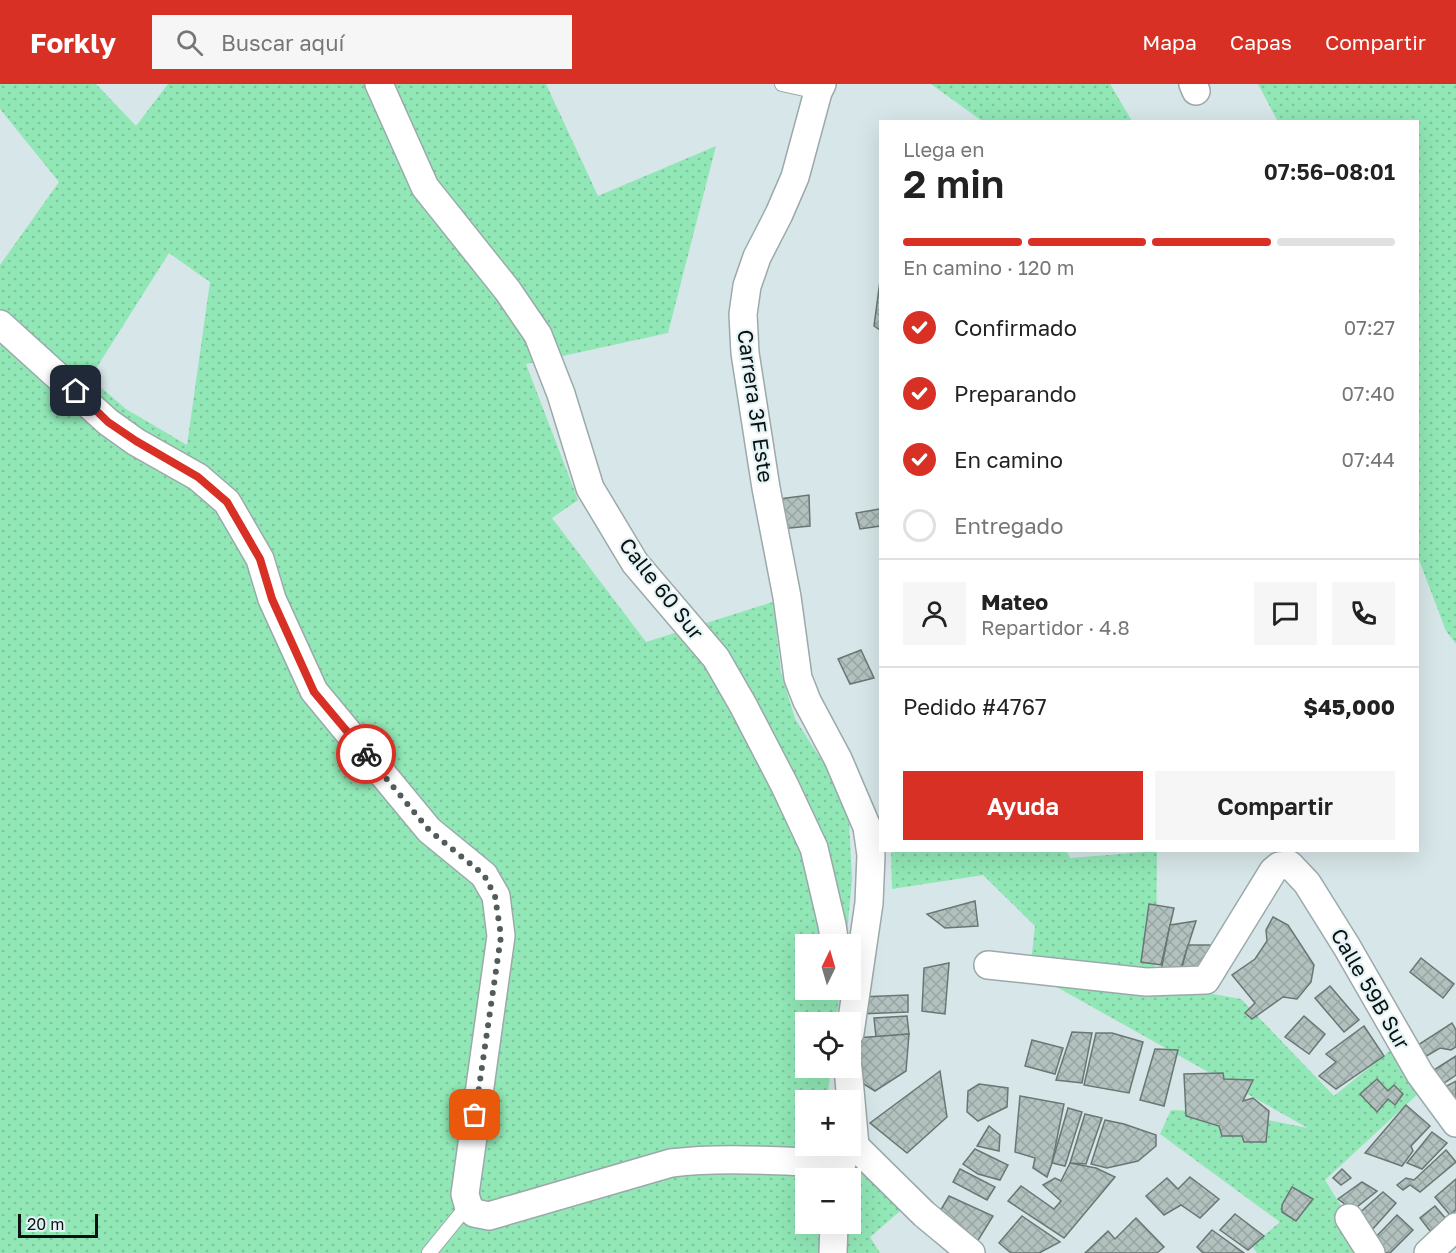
<!DOCTYPE html>
<html lang="es">
<head>
<meta charset="utf-8">
<style>
	:root { --surface:#fff; --page:#f6f6f6; --text:#222; --muted:#767676; --line:#e0e0e0; --accent:#d93025 }
	body { margin:0; font-family:"Golos Text",sans-serif; background:var(--page); color:var(--text); height:100vh; display:flex; flex-direction:column; font-size:22px; white-space:nowrap }
	* { box-sizing:border-box; margin:0 }
	p { font-size:20px; color:var(--muted) }
	.icon { flex:none; width:33px; height:33px; fill:none; stroke:currentColor; stroke-width:2; stroke-linecap:round; stroke-linejoin:round }
	.map { position:relative; flex:1; overflow:hidden }
	.details { position:absolute; left:879px; top:36px; width:540px; height:732px; display:flex; flex-direction:column; background:var(--surface); border-radius:0px; box-shadow:0 6px 24px #0002 }
	.details>* { flex:none }
	.needle { width:39px; rotate:5deg }
	.fabs { position:absolute; left:795px; top:850px; display:grid; gap:12px }
	.fabs a { display:grid; place-items:center; width:66px; height:66px; border-radius:0px; background:var(--surface); box-shadow:0 6px 24px #0002; font-size:30px }
	.scale { position:absolute; left:18px; bottom:15px; width:80px; box-sizing:border-box; padding-left:6px; border:3px solid #0c1112; border-top:0; font-size:16px; line-height:21px; white-space:nowrap; color:#0c1112; -webkit-text-stroke:4px #e4f4f6; paint-order:stroke }
	.pin { position:absolute; display:grid; place-items:center; width:51px; height:51px; color:#fff; margin:-26px; border-radius:12px; box-shadow:0 3px 9px #0006 }
	.courier { position:absolute; display:grid; place-items:center; width:60px; height:60px; margin:-30px; border:4px solid #d93025; border-radius:50%; background:#fff; color:#222; box-shadow:0 2px 8px #0007 }
	.summary em { font-style:normal; font-weight:600 }
	.summary div { display:flex; flex-direction:column-reverse }
	.summary { display:flex; align-items:center; justify-content:space-between; height:102px; padding:0 24px }
	h1 { font-size:39px; font-weight:600; line-height:45px }
	.bar { display:grid; grid-template-columns:repeat(4,1fr); gap:9px 6px; align-content:center; height:72px; padding:0 24px }
	.bar i { height:8px; border-radius:4px; background:var(--line) }
	.bar .active { background:var(--accent) }
	.bar p { grid-column:span 4 }
	.line { display:flex; align-items:center; gap:15px; padding:0 24px; border-top:2px solid var(--line) }
	.line div { flex:1 }
	.round { display:grid; place-items:center; flex:none; width:63px; height:63px; border-radius:0px; background:var(--page) }
	ol { padding:0 24px; list-style:none }
	li { display:flex; align-items:center; gap:18px; height:66px }
	li p { margin-inline-start:auto }
	li .icon { padding:6px; border-radius:50%; background:var(--accent); color:#fff; stroke-width:4 }
	li:last-child { color:var(--muted) }
	li i { width:33px; height:33px; border:3px solid var(--line); border-radius:50% }
	.action { display:flex; gap:12px; margin-top:auto; padding:12px 24px }
	.action a { flex:1; height:69px; border-radius:0px; background:var(--accent); color:#fff; font-size:24px; font-weight:600; line-height:69px; text-align:center }
	.action a+a { background:var(--page); color:var(--text) }
	header { display:flex; align-items:center; gap:36px; box-sizing:border-box; height:84px; padding:0 30px; background:var(--accent); color:#fff }
	header strong { font-size:28px }
	nav { display:flex; gap:33px; margin-inline-start:auto; font-size:21px }
	.search { width:420px; height:54px; background:var(--page); display:flex; align-items:center; gap:15px; box-sizing:border-box; padding:0 21px; border-radius:0px; color:var(--muted); font-size:22px }
	.map>svg:first-child { display:block }
	.grass { fill:url(#grass-dots); fill-rule:evenodd }
	.building { fill:url(#building-cross-hatch); stroke:#697774; stroke-width:1.5 }
	.lines { fill:none; stroke-linecap:round; stroke-linejoin:round }
	.service-casing { stroke:#9ba9ab; stroke-width:16 }
	.minor-casing { stroke:#9ba9ab; stroke-width:30 }
	.service { stroke:#fff; stroke-width:14 }
	.minor { stroke:#fff; stroke-width:27 }
	.done { stroke:#535c5d; stroke-width:6; stroke-dasharray:0 10.8 }
	.route { stroke:#d93025; stroke-width:8 }
	.labels { text-anchor:middle; stroke-width:4.5; stroke-linejoin:round; paint-order:stroke }
	.street-label { font-size:21px; fill:#0c1112; stroke:#e4f4f6 }
</style>
</head>
<body>
<header>
<strong>Forkly</strong>
<div class="search"><svg class="icon" aria-label="search" viewBox="0 0 24 24"><circle cx="10" cy="10" r="6"/><path d="M15 15l6 6"/></svg>Buscar aquí</div>
<nav><a>Mapa</a><a>Capas</a><a>Compartir</a></nav>
</header>
<div class="map">
<svg width="1456" height="1169" viewBox="0 0 1456 1169">
	<defs>
		<pattern id="grass-dots" width="8" height="8" patternUnits="userSpaceOnUse" patternTransform="scale(1.5)"><rect width="8" height="8" fill="#91e7b6"/><path d="M2 2h.1M6 6h.1" fill="none" stroke="#7cc59b" stroke-width="1.8" stroke-linecap="round"/></pattern>
		<pattern id="building-cross-hatch" width="8" height="8" patternUnits="userSpaceOnUse" patternTransform="scale(1.5)"><rect width="8" height="8" fill="#b2c1be"/><path d="M0 0l8 8M0 8l8-8" fill="none" stroke="#98a5a2"/></pattern>
	</defs>
	<rect width="100%" height="100%" fill="#d7e6e8"/>
	<g class="grass">
		<path d="M 0,0 L 96,0 L 136,42 L 168,0 L 546,0 L 598,112 L 716,62 L 668,249 L 526,280 L 578,416 L 552,434 L 646,558 L 773,518 L 781,588 L 795,635 L 832,692 L 849,736 L 852,795 L 846,861 L 806,861 L 806,906 L 840,906 L 836,939 L 806,939 L 806,984 L 831,984 L 827,1017 L 806,1017 L 806,1062 L 847,1062 L 906,1122 L 870,1153 L 880,1169 L 0,1169 L 0,181 L 59,98 L 0,25 ZM 169,169 L 210,198 L 187,361 L 126,325 L 90,294 ZM 806,1095 L 850,1095 L 850,1140 L 806,1140 Z"/>
		<polygon points="931,0 1110,0 1132,37 982,37"/>
		<polygon points="1258,0 1456,0 1456,560 1446,547 1418,473 1418,38 1273,37 1277,36"/>
		<polygon points="1066,766 1070,774 1157,767 1156,880 1146,898 1241,915 1334,1012 1392,965 1420,1008 1325,1096 1370,1169 1257,1169 1252,1162 1280,1138 1160,1050 1171,1026 1233,1029 1308,1044 1030,888 1035,842 983,791 892,805 891,767"/>
	</g>
	<g class="building">
		<polygon points="880,197 880,246 874,242"/>
		<polygon points="809,411 810,442 780,445 772,416"/>
		<polygon points="880,425 880,442 860,445 856,429"/>
		<polygon points="861,566 874,594 850,600 838,575"/>
		<polygon points="975,817 978,842 945,844 927,830"/>
		<polygon points="1149,820 1174,824 1161,881 1141,878"/>
		<polygon points="1273,833 1288,841 1314,881 1311,898 1297,915 1283,913 1252,935 1245,929 1255,919 1232,891 1255,875 1267,857 1266,846"/>
		<polygon points="1196,837 1179,890 1161,887 1170,841"/>
		<polygon points="1188,861 1213,861 1204,888 1181,887"/>
		<polygon points="1421,874 1454,900 1443,914 1410,888"/>
		<polygon points="949,879 945,930 922,927 924,884"/>
		<polygon points="1330,902 1359,936 1344,948 1315,914"/>
		<polygon points="908,911 908,928 859,930 859,913"/>
		<polygon points="907,932 909,950 876,953 874,934"/>
		<polygon points="1304,932 1325,950 1309,970 1285,953"/>
		<polygon points="1452,939 1456,946 1456,963 1451,966 1440,964 1425,973 1418,961"/>
		<polygon points="1364,942 1384,972 1336,1005 1319,992 1336,978 1326,970"/>
		<polygon points="1072,948 1092,949 1082,999 1056,996"/>
		<polygon points="1096,949 1112,949 1143,958 1129,1009 1084,1001"/>
		<polygon points="909,950 906,987 875,1007 859,997 856,954"/>
		<polygon points="1032,956 1063,964 1055,990 1025,982"/>
		<polygon points="1155,965 1178,966 1164,1022 1140,1016"/>
		<polygon points="1456,972 1456,991 1435,1005 1426,991"/>
		<polygon points="940,987 947,1033 907,1069 870,1039"/>
		<polygon points="1223,989 1224,995 1253,996 1243,1017 1253,1014 1269,1027 1266,1058 1244,1058 1242,1052 1222,1052 1219,1042 1186,1032 1184,990"/>
		<polygon points="1377,995 1388,1007 1394,1001 1403,1010 1395,1021 1388,1015 1377,1028 1360,1010"/>
		<polygon points="1456,997 1456,1026 1436,1008"/>
		<polygon points="979,1000 1008,1004 1007,1023 978,1037 967,1028 968,1007"/>
		<polygon points="1020,1012 1064,1020 1052,1079 1047,1093 1033,1084 1035,1074 1015,1068"/>
		<polygon points="1406,1021 1430,1042 1411,1062 1413,1067 1402,1082 1365,1069"/>
		<polygon points="1068,1024 1082,1028 1065,1082 1052,1079"/>
		<polygon points="1085,1030 1102,1034 1086,1080 1070,1079"/>
		<polygon points="1105,1036 1124,1040 1156,1051 1156,1062 1138,1077 1107,1084 1091,1080"/>
		<polygon points="989,1042 1000,1051 999,1067 977,1062"/>
		<polygon points="1432,1048 1447,1059 1422,1085 1407,1079"/>
		<polygon points="975,1065 1008,1081 1000,1096 978,1090 963,1080"/>
		<polygon points="1446,1066 1456,1078 1420,1108 1410,1101 1403,1106 1397,1101 1406,1094 1414,1096"/>
		<polygon points="1070,1079 1096,1084 1115,1093 1064,1154 1008,1117 1021,1102 1054,1125 1061,1117 1043,1101 1055,1094 1061,1097"/>
		<polygon points="960,1085 995,1103 987,1116 953,1098"/>
		<polygon points="1342,1085 1351,1094 1341,1101 1333,1094"/>
		<polygon points="1190,1093 1219,1115 1200,1134 1181,1121 1164,1131 1146,1112 1167,1094 1178,1105"/>
		<polygon points="1456,1095 1456,1126 1450,1131 1435,1113"/>
		<polygon points="1362,1098 1377,1107 1353,1126 1338,1115"/>
		<polygon points="1292,1103 1313,1115 1296,1137 1282,1128 1282,1121"/>
		<polygon points="1383,1108 1396,1119 1370,1148 1356,1132"/>
		<polygon points="949,1112 993,1132 977,1158 936,1134"/>
		<polygon points="1435,1122 1446,1135 1430,1147 1420,1134"/>
		<polygon points="1235,1130 1264,1152 1248,1166 1220,1146"/>
		<polygon points="1397,1131 1413,1146 1390,1169 1377,1169 1369,1160"/>
		<polygon points="1022,1132 1060,1158 1039,1169 1011,1169 999,1159"/>
		<polygon points="1136,1134 1164,1163 1157,1169 1085,1169 1108,1147 1115,1155"/>
		<polygon points="1212,1146 1244,1169 1203,1169 1197,1163"/>
	</g>
	<g class="lines">
		<defs>
			<g id="service">
				<polyline points="782,0 818,8"/>
				<polyline points="429,1169 468,1121"/>
			</g>
			<g id="minor">
				<polyline points="379,0 425,103 508,207 538,251 561,310 590,404 635,479 716,574 743,621 785,702 814,764 832,841 835,861"/>
				<polyline points="822,0 818,8 795,93 779,130 757,173 747,202 743,230 745,269 766,404 787,513 798,594 807,617 838,675 867,743 871,771 869,819 850,949"/>
				<polyline points="1193,0 1196,7"/>
				<path d="M 0,240 L 108,338 L 136,358 L 198,393 L 227,418 L 260,475 L 272,515 L 314,607 L 429,746 L 484,791 L 496,812 L 501,852 L 465,1110 L 468,1121 L 474,1129 L 489,1132 L 671,1079 C 727,1072 785,1078 842,1079"/>
				<polyline points="988,881 1146,898 1206,896 1273,787 1279,782 1290,781 1307,799 1347,863 1420,990 1456,1039"/>
				<polyline points="848,984 855,1062 924,1130 971,1169"/>
				<polyline points="1349,1134 1371,1169"/>
				<polyline points="833,1169 834,1140"/>
				<polyline points="1428,1169 1456,1143"/>
			</g>
		</defs>
		<use href="#service" class="service-casing"/>
		<use href="#minor" class="minor-casing"/>
		<use href="#service" class="service"/>
		<use href="#minor" class="minor"/>
	</g>
	<g class="lines">
		<polyline class="done" points="366,670 429,746 484,791 495,812 501,852 475,1031"/>
		<polyline class="route" points="76,307 108,338 136,357 198,393 227,418 260,475 272,515 314,608 366,670"/>
	</g>
	<g class="labels">
		<g class="street-label">
			<text transform="translate(755 322) rotate(82)" y="7">Carrera 3F Este</text>
			<text transform="translate(661 505) rotate(52)" y="7">Calle 60 Sur</text>
			<text transform="translate(1370 905) rotate(60)" y="7">Calle 59B Sur</text>
		</g>
	</g>
</svg>
<div class="fabs">
<a><svg class="needle" viewBox="-14 -14 28 28"><path d="M0-13l5 13h-10z" fill="#e53935"/><path d="M0 13l5-13h-10z" fill="#767676"/></svg></a>
<a><svg class="icon" aria-label="locate" viewBox="0 0 24 24"><circle cx="12" cy="12" r="6"/><path d="M12 2v4M12 18v4M2 12h4M18 12h4"/></svg></a>
<a>+</a>
<a>−</a>
</div>
<div class="scale">20 m</div>
<div class="pin" style="left:475px;top:1031px;background:#ea580c"><svg class="icon" aria-label="bag" viewBox="0 0 24 24"><path d="M5 8h14l-1 12H6zM9 8a3 3 0 0 1 6 0"/></svg></div>
<div class="pin" style="left:76px;top:307px;background:#1f2937"><svg class="icon" aria-label="home" viewBox="0 0 24 24"><path d="M3 11l9-7 9 7M6 9v11h12V9"/></svg></div>
<div class="courier" style="left:366px;top:670px"><svg class="icon" aria-label="bike" viewBox="0 0 24 24"><circle cx="6" cy="16" r="4"/><circle cx="18" cy="16" r="4"/><path d="M6 16l4-8h5l3 8M10 8l3 8H6M13 5h3"/></svg></div>
<section class="details">
<div class="summary"><div><h1>2 min</h1><p>Llega en</p></div><em>07:56–08:01</em></div>
<div class="bar"><i class="active"></i><i class="active"></i><i class="active"></i><i></i><p>En camino · 120 m</p></div>
<ol>
<li><svg class="icon" aria-label="check" viewBox="0 0 24 24"><path d="M5 12l5 5 9-10"/></svg>Confirmado<p>07:27</p></li>
<li><svg class="icon" aria-label="check" viewBox="0 0 24 24"><path d="M5 12l5 5 9-10"/></svg>Preparando<p>07:40</p></li>
<li><svg class="icon" aria-label="check" viewBox="0 0 24 24"><path d="M5 12l5 5 9-10"/></svg>En camino<p>07:44</p></li>
<li><i></i>Entregado</li>
</ol>
<div class="line" style="height:108px"><a class="round"><svg class="icon" aria-label="person" viewBox="0 0 24 24"><circle cx="12" cy="8" r="4"/><path d="M4 21q1-7 8-7t8 7"/></svg></a><div><b>Mateo</b><p>Repartidor · 4.8</p></div><a class="round"><svg class="icon" aria-label="chat" viewBox="0 0 24 24"><path d="M4 5h16v11H9l-5 4z"/></svg></a><a class="round"><svg class="icon" aria-label="phone" viewBox="0 0 24 24"><path d="M5 4h4l2 5-3 2q2 4 5 5l2-3 5 2v4C11 20 4 13 5 4z"/></svg></a></div>
<div class="line" style="height:78px"><div>Pedido #4767</div><b>$45,000</b></div>
<div class="action"><a>Ayuda</a><a>Compartir</a></div>
</section>
</div>
</body>
</html>
